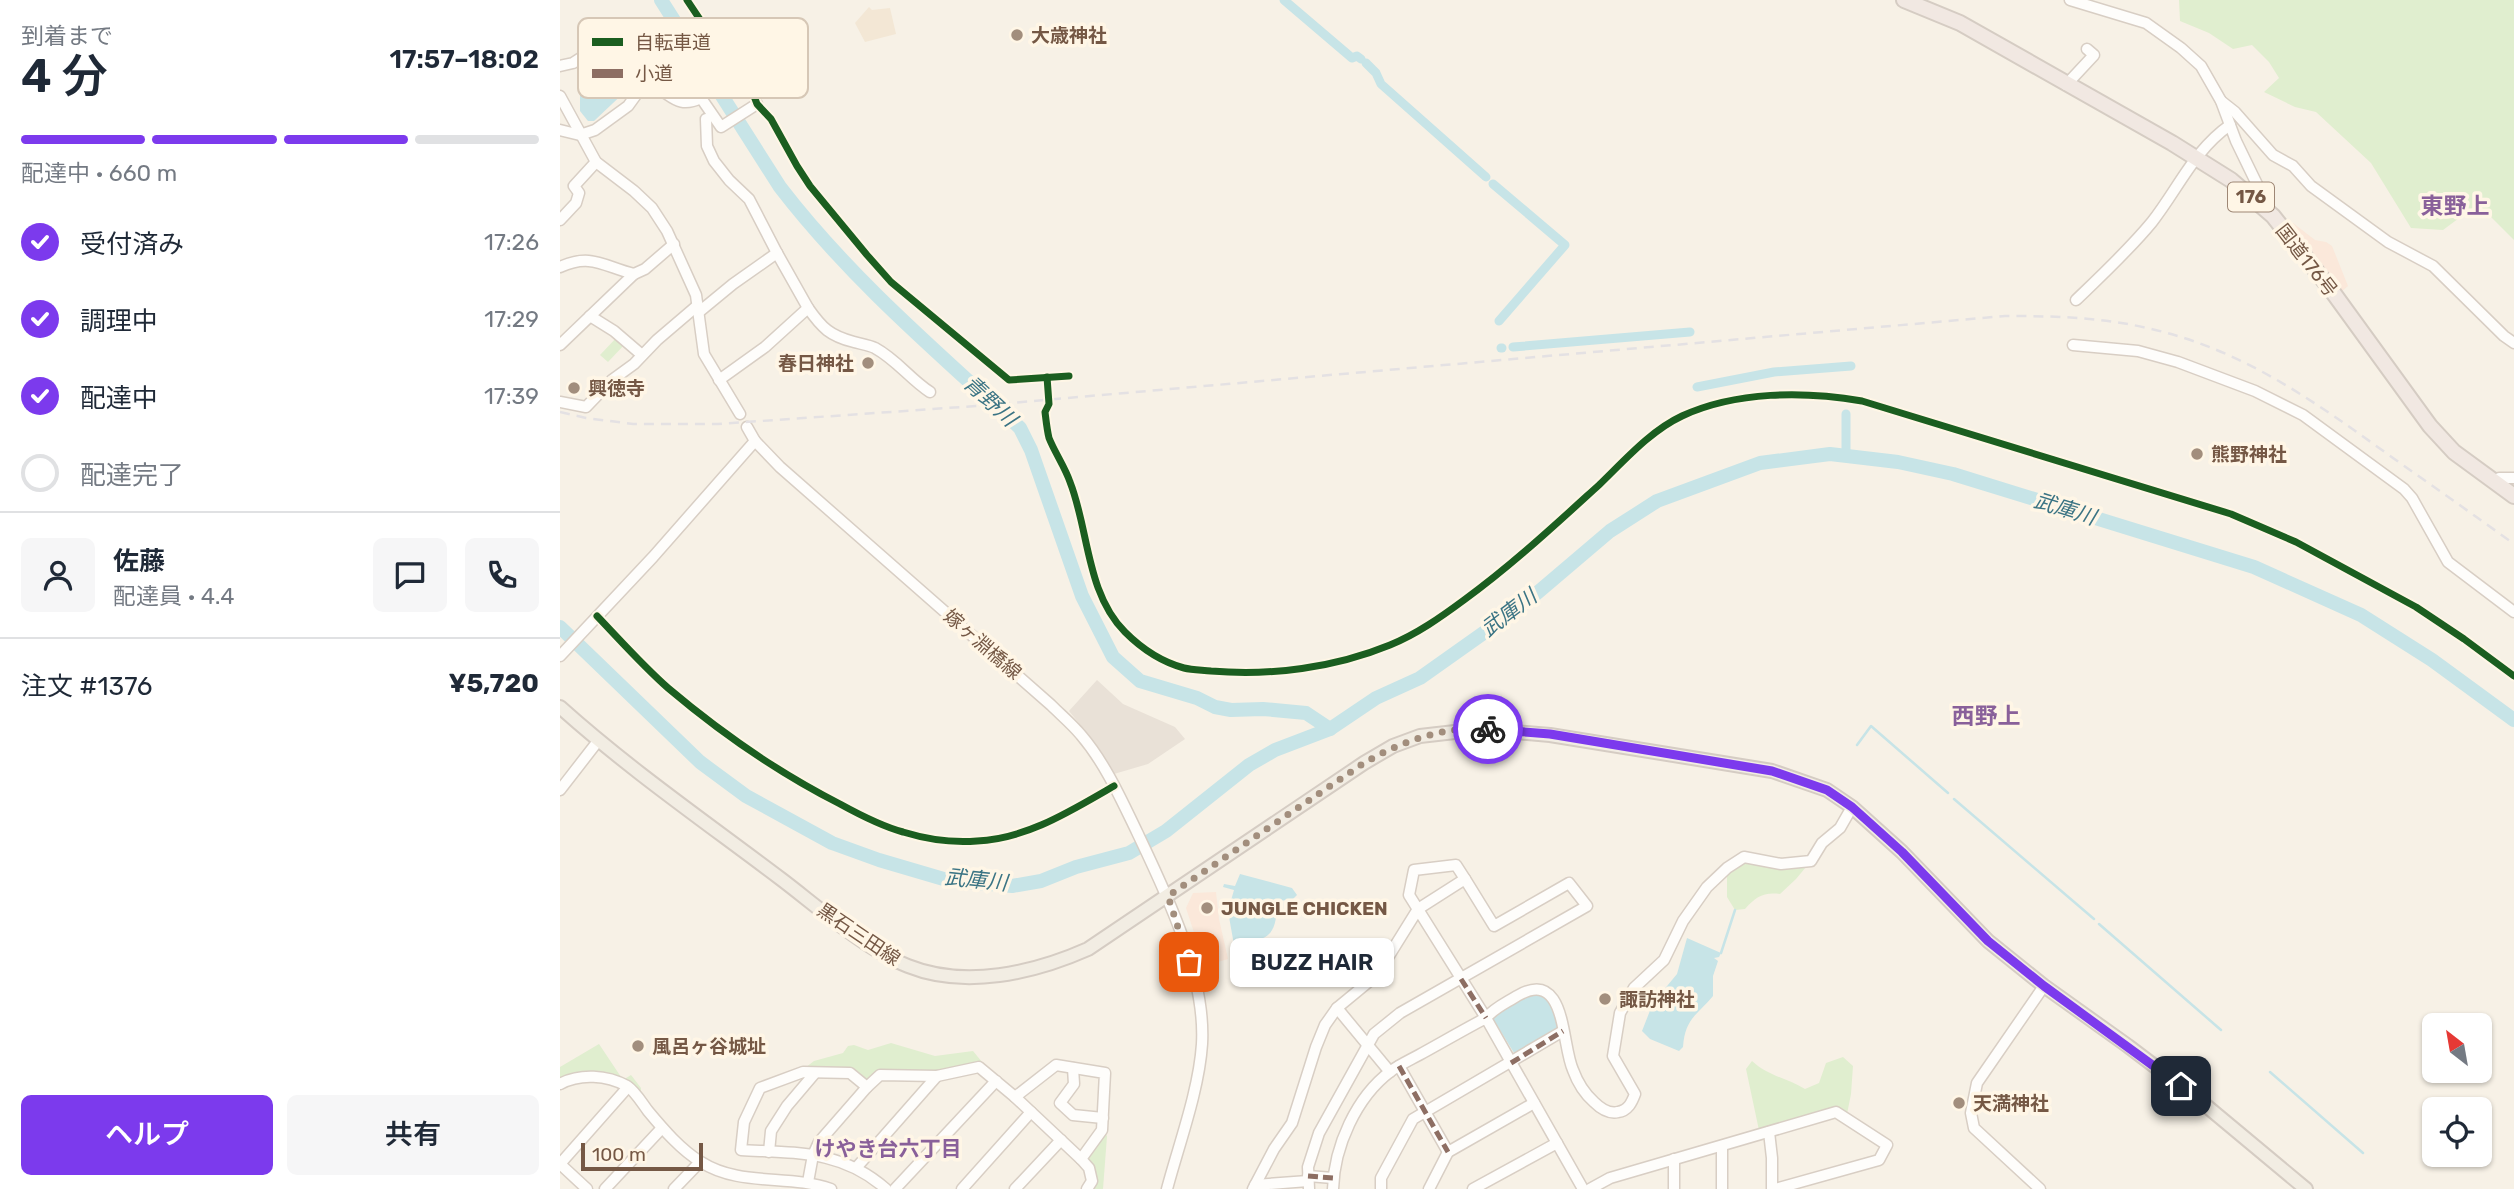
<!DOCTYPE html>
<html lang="ja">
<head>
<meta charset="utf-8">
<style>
	:root { --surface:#fff; --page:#f6f6f7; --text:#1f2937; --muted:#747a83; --line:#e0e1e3; --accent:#7c3aed }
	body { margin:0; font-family:Rubik,"Noto Sans JP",sans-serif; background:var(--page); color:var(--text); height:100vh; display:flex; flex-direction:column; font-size:26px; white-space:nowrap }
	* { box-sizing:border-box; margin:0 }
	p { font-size:23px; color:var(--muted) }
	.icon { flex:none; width:38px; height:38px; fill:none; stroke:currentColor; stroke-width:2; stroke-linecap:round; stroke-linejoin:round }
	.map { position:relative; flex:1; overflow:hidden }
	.side { display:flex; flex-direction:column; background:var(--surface); width:560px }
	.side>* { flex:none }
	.needle { width:46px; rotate:329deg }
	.controls { position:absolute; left:1862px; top:1013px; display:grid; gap:14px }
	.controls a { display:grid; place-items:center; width:70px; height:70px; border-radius:10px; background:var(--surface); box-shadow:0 2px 5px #0004; font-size:35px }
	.scale { position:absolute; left:21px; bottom:18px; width:122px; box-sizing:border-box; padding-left:7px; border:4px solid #755845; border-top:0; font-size:19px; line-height:24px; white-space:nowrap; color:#755845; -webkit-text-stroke:5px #fff6e6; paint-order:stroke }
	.pin { position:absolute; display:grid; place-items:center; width:60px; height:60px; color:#fff; margin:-30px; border-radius:14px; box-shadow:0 4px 10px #0006 }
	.courier { position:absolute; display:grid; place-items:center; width:70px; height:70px; margin:-35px; border:5px solid #7c3aed; border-radius:50%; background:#fff; color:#222; box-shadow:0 2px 9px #0007 }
	.bubble { position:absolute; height:49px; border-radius:10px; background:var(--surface); box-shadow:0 2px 5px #0004; font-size:23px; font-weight:600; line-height:49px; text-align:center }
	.head em { font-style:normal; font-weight:600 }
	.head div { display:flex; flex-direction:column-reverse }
	.head { display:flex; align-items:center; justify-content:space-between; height:119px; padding:0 21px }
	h1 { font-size:46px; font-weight:600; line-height:52px }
	.bar { display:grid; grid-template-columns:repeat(4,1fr); gap:10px 7px; align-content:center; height:84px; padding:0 21px }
	.bar i { height:9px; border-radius:5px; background:var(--line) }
	.bar .selected { background:var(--accent) }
	.bar p { grid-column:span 4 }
	.line { display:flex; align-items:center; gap:18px; padding:0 21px; border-top:2px solid var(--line) }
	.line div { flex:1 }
	.round { display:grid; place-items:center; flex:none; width:74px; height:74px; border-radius:10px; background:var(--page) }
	ol { padding:0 21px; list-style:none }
	li { display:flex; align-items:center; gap:21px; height:77px }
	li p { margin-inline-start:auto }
	li .icon { padding:7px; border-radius:50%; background:var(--accent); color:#fff; stroke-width:4 }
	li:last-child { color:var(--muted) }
	li i { width:38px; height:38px; border:4px solid var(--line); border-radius:50% }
	.action { display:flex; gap:14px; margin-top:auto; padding:14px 21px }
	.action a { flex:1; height:80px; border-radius:10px; background:var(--accent); color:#fff; font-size:28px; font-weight:600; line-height:80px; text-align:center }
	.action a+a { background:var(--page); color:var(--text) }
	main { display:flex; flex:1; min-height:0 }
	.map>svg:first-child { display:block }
	.residential { fill:#f3e7d5 }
	.commercial { fill:#fbe8da }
	.industrial { fill:#e9e1d7 }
	.green { fill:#e0eecf }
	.water { fill:#c7e4e7 }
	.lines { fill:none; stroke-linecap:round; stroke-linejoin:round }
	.stream { stroke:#c7e4e7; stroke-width:2.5 }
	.canal { stroke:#c7e4e7; stroke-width:9 }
	.river { stroke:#c7e4e7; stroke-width:14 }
	.minor-casing { stroke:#d8cec4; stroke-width:13 }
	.major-casing { stroke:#d5ccc3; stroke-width:16 }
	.highway-casing { stroke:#d5ccc3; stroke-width:18 }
	.minor { stroke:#fefdfb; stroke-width:10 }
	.major { stroke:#f2ede3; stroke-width:12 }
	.highway { stroke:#f1e8e2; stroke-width:14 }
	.rail { stroke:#e4e1e3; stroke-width:2.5; stroke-dasharray:10 7; stroke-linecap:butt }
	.quiet { stroke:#8d6e63; stroke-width:5; stroke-dasharray:10 5; stroke-linecap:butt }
	.cycleway-casing { stroke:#fff6e6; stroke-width:11 }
	.cycleway { stroke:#1b5e20; stroke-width:7 }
	.done { stroke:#a28e7d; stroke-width:7; stroke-dasharray:0 12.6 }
	.route { stroke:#7c3aed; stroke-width:9 }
	.poi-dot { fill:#a28e7d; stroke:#fff6e6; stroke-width:2.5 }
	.labels { text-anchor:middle; stroke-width:7; stroke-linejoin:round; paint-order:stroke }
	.shield { fill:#fff6e6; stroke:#9e8775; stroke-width:2 }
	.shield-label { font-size:18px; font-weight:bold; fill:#755845 }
	.poi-label { font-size:19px; font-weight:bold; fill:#755845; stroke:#fff6e6; text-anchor:start }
	.street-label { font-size:19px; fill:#755845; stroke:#fff6e6 }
	.water-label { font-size:21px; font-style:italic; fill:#3b7484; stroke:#fff6e6 }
	.neighbourhood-label { font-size:21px; font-weight:bold; fill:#89609a; stroke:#fff6e6 }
	.quarter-label { font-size:23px; font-weight:bold; fill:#89609a; stroke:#fff6e6 }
	.key { fill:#fff6e6; stroke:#d6c7b6; stroke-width:2 }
	.key-label { font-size:19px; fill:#755845 }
</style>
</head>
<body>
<main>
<section class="side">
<div class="head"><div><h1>4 分</h1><p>到着まで</p></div><em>17:57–18:02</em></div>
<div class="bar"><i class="selected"></i><i class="selected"></i><i class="selected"></i><i></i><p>配達中 · 660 m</p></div>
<ol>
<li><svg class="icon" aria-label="check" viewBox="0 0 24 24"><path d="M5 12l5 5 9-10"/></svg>受付済み<p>17:26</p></li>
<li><svg class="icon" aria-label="check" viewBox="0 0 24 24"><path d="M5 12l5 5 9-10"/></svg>調理中<p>17:29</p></li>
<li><svg class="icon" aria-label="check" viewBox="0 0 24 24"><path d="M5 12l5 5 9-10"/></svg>配達中<p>17:39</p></li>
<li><i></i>配達完了</li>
</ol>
<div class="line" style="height:126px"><a class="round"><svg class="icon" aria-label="person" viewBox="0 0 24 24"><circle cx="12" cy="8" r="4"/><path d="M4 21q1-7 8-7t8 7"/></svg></a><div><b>佐藤</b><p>配達員 · 4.4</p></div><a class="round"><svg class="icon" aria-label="chat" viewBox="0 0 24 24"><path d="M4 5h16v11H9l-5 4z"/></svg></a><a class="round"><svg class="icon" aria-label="phone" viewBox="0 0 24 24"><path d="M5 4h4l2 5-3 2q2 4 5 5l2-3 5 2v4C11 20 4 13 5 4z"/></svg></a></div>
<div class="line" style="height:91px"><div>注文 #1376</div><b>¥5,720</b></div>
<div class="action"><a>ヘルプ</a><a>共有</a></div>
</section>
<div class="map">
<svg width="1954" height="1189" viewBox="0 0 1954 1189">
	<rect width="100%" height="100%" fill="#f7f1e6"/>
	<polygon class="residential" points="309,7 312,10 330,8 336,34 305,42 295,23"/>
	<g class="commercial">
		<polygon points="1733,223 1755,240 1766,242 1772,246 1788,286 1781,292 1731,225"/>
		<polygon points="656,892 659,919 668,959 645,966 626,908 633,893"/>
	</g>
	<polygon class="industrial" points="537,680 563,704 615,727 625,739 588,764 554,774 528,734 509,711"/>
	<g class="green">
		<polygon points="1619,0 1954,0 1954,240 1918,204 1883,230 1851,228 1811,163 1756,112 1735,107 1704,92 1719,78 1709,62 1692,45 1673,49 1649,33 1620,21"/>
		<polygon points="58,336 66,343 48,362 40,355"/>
		<path d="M 1184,857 L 1251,861 L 1236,879 L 1220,894 C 1203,892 1196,897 1185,909 L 1175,910 L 1167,897 L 1167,868 Z"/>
		<polygon points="331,1043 375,1056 413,1051 422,1062 375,1071 316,1072 310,1079 303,1080 241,1071 254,1061 283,1053 288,1046 294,1045 308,1050"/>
		<polygon points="39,1044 63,1080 71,1075 81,1088 80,1101 69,1087 43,1079 0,1084 0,1067"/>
		<path d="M 1283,1057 L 1293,1066 L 1291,1094 L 1286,1119 L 1276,1113 L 1200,1135 L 1186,1069 L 1192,1061 C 1208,1076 1227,1078 1245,1089 L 1259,1083 L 1266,1063 Z"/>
		<polygon points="544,1132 547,1136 543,1189 530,1189 524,1159"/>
	</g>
	<g class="water">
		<polygon points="44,50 70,87 34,121 28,121 20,111 20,67"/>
		<path d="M 680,874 L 732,888 L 737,895 L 733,899 L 720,901 C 713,923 719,936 691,942 L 688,954 L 683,956 L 674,945 L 668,911 L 674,890 L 663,887 L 664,884 L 675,886 Z"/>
		<path d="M 1127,938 L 1161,953 L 1159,957 L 1154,958 L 1158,961 L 1153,976 L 1153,996 C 1136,1016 1125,1019 1123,1047 L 1119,1051 L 1090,1039 L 1082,1031 L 1093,1003 L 1117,974 Z"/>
		<path d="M 967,994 C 992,993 996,1007 1000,1029 L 956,1056 L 933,1019 L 935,1013 Z"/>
	</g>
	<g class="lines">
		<g class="stream">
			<polyline points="1297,745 1311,726 1388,793"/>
			<polyline points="1394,799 1534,919"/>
			<polyline points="1539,924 1661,1030"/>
			<polyline points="1161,953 1175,910"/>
			<polyline points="1710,1072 1803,1153"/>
		</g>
		<g class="canal">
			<polyline points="724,0 792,58 797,56 801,59"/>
			<polyline points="806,63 816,73 821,84 926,177"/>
			<polyline points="933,184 1005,245 939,321"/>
			<polyline points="953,347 1130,332"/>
			<polyline points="941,348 942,348"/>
			<polyline points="1137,387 1214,372 1291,366"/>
			<polyline points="1286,414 1286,456"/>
		</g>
		<g class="river">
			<path d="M 101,0 L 220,187 C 290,278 376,351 460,428 L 471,450 L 522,596 L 553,657 L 580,681 L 637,698 L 655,707 L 671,710 L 703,709 L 746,713 L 770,729"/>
			<polyline points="0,627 140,762 186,796 272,843 319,860 387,880 452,886 481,881 516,867 569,853 606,831 689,765 715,750 770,729 816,698 860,678 963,605 1050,531 1097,501 1200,463 1270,454 1338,462 1393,474 1694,567 1801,615 1872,660 1954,720"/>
		</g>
		<defs>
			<g id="minor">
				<polyline points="1510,0 1586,23 1621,48 1641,66 1661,101 1676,141 1709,209"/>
				<polyline points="0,66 13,63 47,41 70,67 81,88"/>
				<polyline points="1506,85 1534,55 1527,49"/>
				<polyline points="0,96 36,162 74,191 92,208 107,231 136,295 144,354 180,414"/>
				<polyline points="1661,101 1675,112 1713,155 1733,166 1751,186 1828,242 1873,266 1944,336 1954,343"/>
				<polyline points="146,119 147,146 154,161 169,180 189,199 217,253"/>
				<path d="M 0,130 L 20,135 L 35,130 L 68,106 L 81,88 L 89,84 C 112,93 116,110 141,98 L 161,127 L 197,104"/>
				<polyline points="0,220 16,203 19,193 14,186 36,162"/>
				<path d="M 0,267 C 31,253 43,266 74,274 L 85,269 L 114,244"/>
				<path d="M 1516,300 C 1542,275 1569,250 1592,222 C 1618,189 1634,150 1670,125"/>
				<path d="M 248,308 C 262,328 270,336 294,342 C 301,344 309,345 315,348 C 337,360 350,379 370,392"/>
				<polyline points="139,312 173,284 217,253 248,308 205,347 159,380"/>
				<polyline points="30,316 54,331 82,355"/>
				<polyline points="0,345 74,274"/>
				<polyline points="1513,345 1578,351 1618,362 1695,391 1743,415 1844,489 1852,498 1888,562 1954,612"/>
				<polyline points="0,402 26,407 52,380 74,364 97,340 138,305"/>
				<path d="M 187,427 L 195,441 L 220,467 L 491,705 C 501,715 512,724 521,735 C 545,763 561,799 577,832 C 606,893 646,975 642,1044 C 639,1090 619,1144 607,1189"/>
				<polyline points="1935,483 1939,478 1954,478"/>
				<polyline points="0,656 93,557 195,441"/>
				<polyline points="0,790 38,741"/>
				<path d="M 905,879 L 896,865 L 854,870 L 849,895 L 926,1018 C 934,1008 946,1003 957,996 C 1007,967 1001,1044 1013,1070 C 1017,1081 1025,1094 1034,1102 C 1040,1108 1049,1114 1058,1112 C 1068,1111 1072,1102 1075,1094 L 1053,1056 L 1060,1013 L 1074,988 L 1104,960 L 1123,921 L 1147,887 L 1167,868 L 1184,857 L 1221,864 L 1251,861 L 1262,843 L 1280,828 L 1292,807"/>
				<polyline points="777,1008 830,1072"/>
				<polyline points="839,1066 888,1152"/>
				<polyline points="513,1068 514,1084 500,1103 513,1115 543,1118"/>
				<path d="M 0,1084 C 20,1073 47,1075 67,1086 C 75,1091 82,1103 88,1111 C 103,1129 121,1150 141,1162 C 180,1187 229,1174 271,1189"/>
				<polyline points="455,1097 521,1159"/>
				<polyline points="1209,1132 1212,1158 1212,1189"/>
				<polyline points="209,1152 211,1131 227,1106 255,1073"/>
				<polyline points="296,1168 377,1076"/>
				<polyline points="748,1176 773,1178"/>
				<polyline points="248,1182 253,1155 259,1142 307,1087"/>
				<polyline points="695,1185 748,1181"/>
				<polyline points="27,1189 0,1164 68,1087"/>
				<polyline points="45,1189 102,1128"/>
				<polyline points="114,1189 140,1162"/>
				<path d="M 326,1189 C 282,1150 236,1153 181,1150 L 184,1122 L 200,1088 L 243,1072 L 290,1073 L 307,1087 L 320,1075 L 377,1076 L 419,1067 L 455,1097 L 496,1065 L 545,1073 L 542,1130 L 521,1159 L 529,1168 L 532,1181 L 527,1189"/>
				<polyline points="335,1189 436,1081"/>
				<polyline points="402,1189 471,1112"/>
				<polyline points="455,1189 501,1140"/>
				<polyline points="693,1189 714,1149 732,1123 756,1047 765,1025 777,1008 817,975 858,909 905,879 934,926 1009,883 1027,906 840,1013 814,1034 759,1133 748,1167 749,1189"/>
				<path d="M 773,1189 C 774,1147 796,1097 831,1071 C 839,1065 850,1060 859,1055 C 881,1043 903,1030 926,1018 L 1023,1189"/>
				<polyline points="821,1189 821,1178 853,1119 1003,1031"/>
				<polyline points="869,1189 888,1152 974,1103"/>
				<polyline points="913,1189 997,1143"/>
				<polyline points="1030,1189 1050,1178 1276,1112 1327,1145 1319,1160 1215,1189"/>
				<polyline points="1114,1189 1114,1159"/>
				<polyline points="1162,1189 1162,1146"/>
				<polyline points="1480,1189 1414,1128 1411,1113 1417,1083 1484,986"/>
			</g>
			<path id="major" d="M 0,707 C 69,769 147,823 221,879 C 258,907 306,950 348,966 C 405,989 474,973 528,949 L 804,763 L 833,746 L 860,736 L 921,729 L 990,735 L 1212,771 L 1267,790 L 1292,807 L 1342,852 L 1428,941 L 1484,986 L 1568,1046 L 1638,1099 L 1746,1189"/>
			<polyline id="highway" points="1344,0 1400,23 1612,143 1671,180 1713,216 1772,291 1870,426 1894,452 1954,496"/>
		</defs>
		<use href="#minor" class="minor-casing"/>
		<use href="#major" class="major-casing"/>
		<use href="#highway" class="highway-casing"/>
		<use href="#minor" class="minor"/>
		<use href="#major" class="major"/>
		<use href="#highway" class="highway"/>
		<path class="rail" d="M 0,412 L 26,418 L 73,424 L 158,424 L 416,406 L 1445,316 C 1493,316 1540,317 1587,328 C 1683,349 1755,402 1833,458 C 1874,487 1914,515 1954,544"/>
		<g class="quiet">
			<polyline points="901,979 926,1018"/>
			<polyline points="951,1063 1003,1031"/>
			<polyline points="839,1066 888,1152"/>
			<polyline points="748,1176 773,1178"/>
		</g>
		<defs>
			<g id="cycleway">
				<polyline points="127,0 157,45 189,83 197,104 211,119 237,166 250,186 307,255 331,282 449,380 509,376"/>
				<path d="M 487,377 L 489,404 L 485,412 C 486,420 487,430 489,438 C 495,453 505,467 510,482 C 529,530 526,593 565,632 C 581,648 602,662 624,668 C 632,670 642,670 651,671 C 711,676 774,668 830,645 C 857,634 881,617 904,600 C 952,565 995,525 1039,485 C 1064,461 1090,431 1122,416 C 1176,391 1244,391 1302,401 L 1671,514 L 1736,542 L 1856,607 L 1904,639 L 1954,676"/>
				<path d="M 37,616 C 60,640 83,666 108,688 C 160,732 219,773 280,804 C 300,815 321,826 343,832 C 366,839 393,843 417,841 C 467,839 512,810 554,786"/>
			</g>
		</defs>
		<use href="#cycleway" class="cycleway-casing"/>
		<use href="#cycleway" class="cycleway"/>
	</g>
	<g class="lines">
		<path class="done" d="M 629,962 L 608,896 L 804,763 C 842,741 884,726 928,729"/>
		<polyline class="route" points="928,729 990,734 1212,771 1267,790 1292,807 1342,852 1428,941 1484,986 1621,1086"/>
	</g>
	<g class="poi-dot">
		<circle cx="457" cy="35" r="7"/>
		<circle cx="308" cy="363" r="7"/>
		<circle cx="14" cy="388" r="7"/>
		<circle cx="1637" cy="454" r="7"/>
		<circle cx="647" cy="908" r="7"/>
		<circle cx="1045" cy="999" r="7"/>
		<circle cx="78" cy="1046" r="7"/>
		<circle cx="1399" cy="1103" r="7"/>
	</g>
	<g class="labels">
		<rect class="shield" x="1668" y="182.5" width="46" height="29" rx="5"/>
		<g class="shield-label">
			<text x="1691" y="203">176</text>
		</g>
		<g class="poi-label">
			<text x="471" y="42">大歳神社</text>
			<text x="294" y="370" text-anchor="end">春日神社</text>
			<text x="28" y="395">興徳寺</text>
			<text x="1651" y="461">熊野神社</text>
			<text x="661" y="915">JUNGLE CHICKEN</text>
			<text x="1059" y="1006">諏訪神社</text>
			<text x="92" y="1053">風呂ヶ谷城址</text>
			<text x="1413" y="1110">天満神社</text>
		</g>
		<g class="street-label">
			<text transform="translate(1747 260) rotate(52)" y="7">国道176号</text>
			<text transform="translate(423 644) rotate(41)" y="7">嫁ヶ淵橋線</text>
			<text transform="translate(299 934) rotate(34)" y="7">黒石三田線</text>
		</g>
		<g class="water-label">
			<text transform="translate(430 401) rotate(43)" y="7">青野川</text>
			<text transform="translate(1505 509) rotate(17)" y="7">武庫川</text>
			<text transform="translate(949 613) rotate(-37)" y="7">武庫川</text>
			<text transform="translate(416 880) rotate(6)" y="7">武庫川</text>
		</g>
		<g class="neighbourhood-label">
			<text x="328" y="1156">けやき台六丁目</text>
		</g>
		<g class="quarter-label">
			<text x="1895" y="214">東野上</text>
			<text x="1426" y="724">西野上</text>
		</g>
	</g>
	<rect x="18" y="18" width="230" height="80" rx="10" class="key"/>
	<rect x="32" y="38" width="31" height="8" fill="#1b5e20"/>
	<rect x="32" y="69" width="31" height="9" fill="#8d6e63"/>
	<g class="key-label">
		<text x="75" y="49">自転車道</text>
		<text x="75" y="80">小道</text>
	</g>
</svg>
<div class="controls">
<a><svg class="needle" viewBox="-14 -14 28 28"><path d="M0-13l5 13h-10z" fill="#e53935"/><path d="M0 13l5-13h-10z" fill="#747a83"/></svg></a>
<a><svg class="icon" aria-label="locate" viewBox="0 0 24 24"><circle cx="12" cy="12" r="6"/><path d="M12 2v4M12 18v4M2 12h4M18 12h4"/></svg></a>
</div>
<div class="scale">100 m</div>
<div class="pin" style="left:629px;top:962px;background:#ea580c"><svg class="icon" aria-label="bag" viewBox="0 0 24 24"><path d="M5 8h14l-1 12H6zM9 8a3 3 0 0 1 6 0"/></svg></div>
<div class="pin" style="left:1621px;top:1086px;background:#1f2937"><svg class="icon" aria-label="home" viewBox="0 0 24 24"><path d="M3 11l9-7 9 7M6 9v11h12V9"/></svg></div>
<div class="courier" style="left:928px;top:729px"><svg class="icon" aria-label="bike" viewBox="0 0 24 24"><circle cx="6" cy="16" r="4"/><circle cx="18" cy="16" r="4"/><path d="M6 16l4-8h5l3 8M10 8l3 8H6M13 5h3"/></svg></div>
<div class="bubble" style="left:670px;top:938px;width:164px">BUZZ HAIR</div>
</div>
</main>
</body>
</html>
